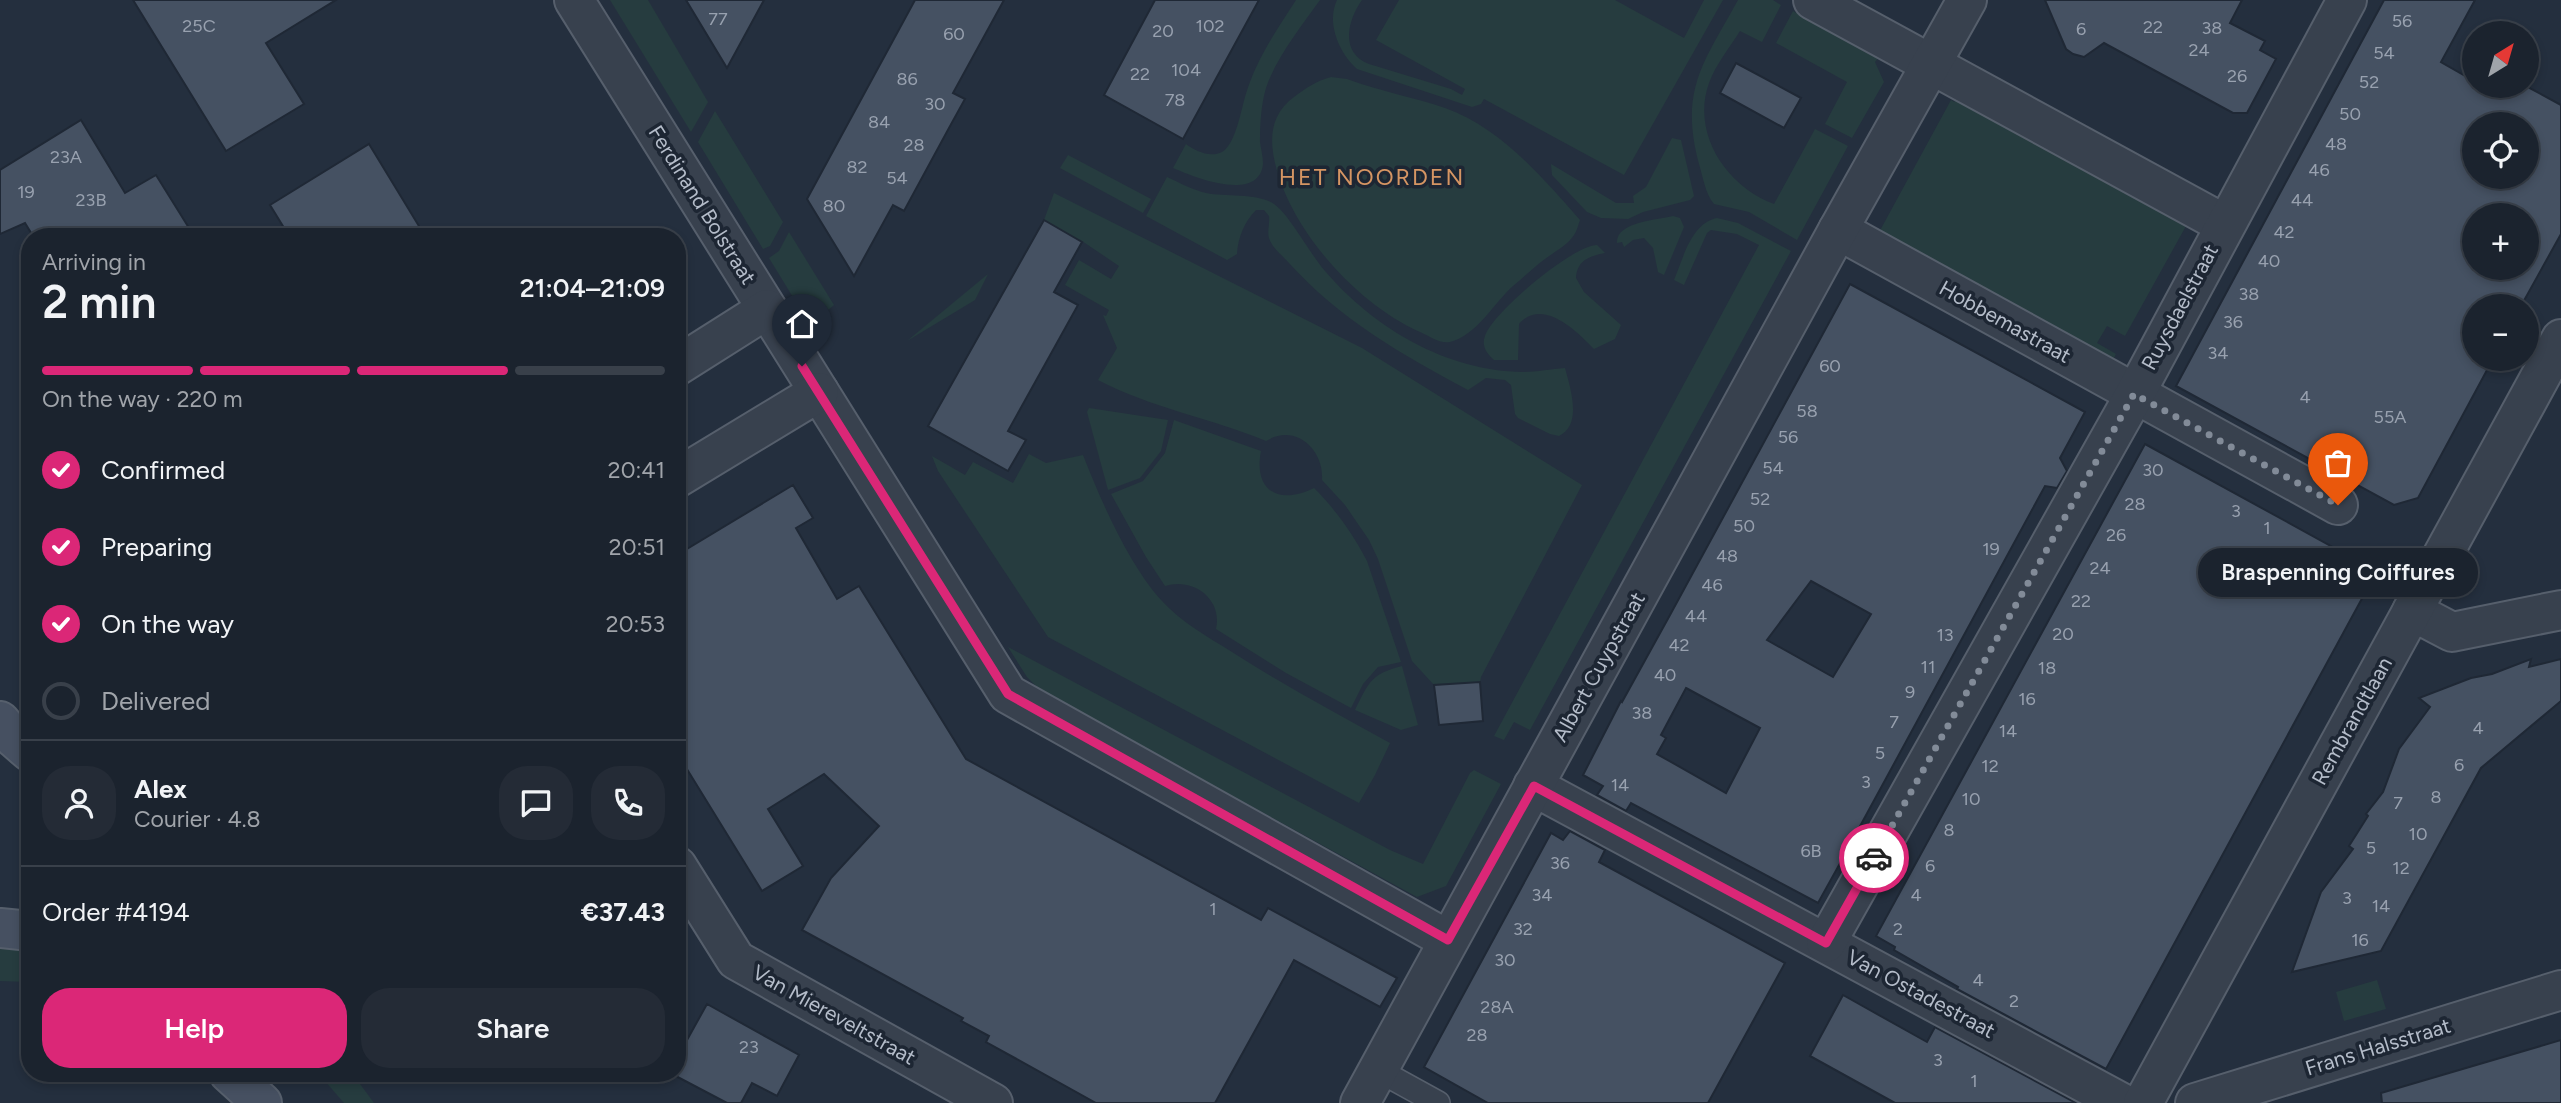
<!DOCTYPE html>
<html lang="en">
<head>
<meta charset="utf-8">
<style>
	:root { --surface:#1b232e; --page:#242b36; --text:#f1f3f6; --muted:#a0a4aa; --line:#39404a; --accent:#db2777 }
	body { margin:0; font-family:Figtree,sans-serif; background:var(--page); color:var(--text); height:100vh; display:flex; flex-direction:column; font-size:26px; white-space:nowrap }
	* { box-sizing:border-box; margin:0 }
	p { font-size:23px; color:var(--muted) }
	.icon { flex:none; width:38px; height:38px; fill:none; stroke:currentColor; stroke-width:2; stroke-linecap:round; stroke-linejoin:round }
	.map { position:relative; flex:1; overflow:hidden }
	.details { position:absolute; left:21px; top:228px; width:665px; height:854px; display:flex; flex-direction:column; background:var(--surface); border-radius:28px; box-shadow:0 4px 10px #0003,0 0 0 2px var(--line) }
	.details>* { flex:none }
	.needle { width:46px; rotate:37deg }
	.controls { position:absolute; left:2462px; top:21px; display:grid; gap:14px }
	.controls a { display:grid; place-items:center; width:77px; height:77px; border-radius:50%; background:var(--surface); box-shadow:0 4px 10px #0003,0 0 0 2px var(--line); font-size:35px }
	.pin { position:absolute; display:grid; place-items:center; width:60px; height:60px; color:#fff; margin:-72px -30px; border-radius:50% 50% 50% 0; rotate:-45deg; box-shadow:0 0 7px #0007 }
	.pin .icon { rotate:45deg }
	.courier { position:absolute; display:grid; place-items:center; width:70px; height:70px; margin:-35px; border:5px solid #db2777; border-radius:50%; background:#fff; color:#222; box-shadow:0 2px 9px #0007 }
	.bubble { position:absolute; height:49px; border-radius:24px; background:var(--surface); box-shadow:0 4px 10px #0003,0 0 0 2px var(--line); font-size:23px; font-weight:600; line-height:49px; text-align:center }
	.overview em { font-style:normal; font-weight:600 }
	.overview div { display:flex; flex-direction:column-reverse }
	.overview { display:flex; align-items:center; justify-content:space-between; height:119px; padding:0 21px }
	h1 { font-size:46px; font-weight:600; line-height:52px }
	.bar { display:grid; grid-template-columns:repeat(4,1fr); gap:10px 7px; align-content:center; height:84px; padding:0 21px }
	.bar i { height:9px; border-radius:5px; background:var(--line) }
	.bar .on { background:var(--accent) }
	.bar p { grid-column:span 4 }
	.line { display:flex; align-items:center; gap:18px; padding:0 21px; border-top:2px solid var(--line) }
	.line div { flex:1 }
	.round { display:grid; place-items:center; flex:none; width:74px; height:74px; border-radius:28px; background:var(--page) }
	ol { padding:0 21px; list-style:none }
	li { display:flex; align-items:center; gap:21px; height:77px }
	li p { margin-inline-start:auto }
	li .icon { padding:7px; border-radius:50%; background:var(--accent); color:#fff; stroke-width:4 }
	li:last-child { color:var(--muted) }
	li i { width:38px; height:38px; border:4px solid var(--line); border-radius:50% }
	.button { display:flex; gap:14px; margin-top:auto; padding:14px 21px }
	.button a { flex:1; height:80px; border-radius:28px; background:var(--accent); color:#fff; font-size:28px; font-weight:600; line-height:80px; text-align:center }
	.button a+a { background:var(--page); color:var(--text) }
	.map>svg:first-child { display:block }
	.green { fill:#263c3f }
	.building { fill:#455162; stroke:#1f2835; stroke-width:2; fill-rule:evenodd }
	.lines { fill:none; stroke-linecap:round; stroke-linejoin:round }
	.service-casing { stroke:#565f6c; stroke-width:26 }
	.minor-casing { stroke:#565f6c; stroke-width:42 }
	.tertiary-casing { stroke:#565f6c; stroke-width:42 }
	.secondary-casing { stroke:#565f6c; stroke-width:42 }
	.service { stroke:#38414e; stroke-width:23 }
	.minor { stroke:#38414e; stroke-width:38 }
	.tertiary { stroke:#38414e; stroke-width:38 }
	.secondary { stroke:#465061; stroke-width:38 }
	.done { stroke:#828b98; stroke-width:7; stroke-dasharray:0 12.6 }
	.route { stroke:#db2777; stroke-width:9 }
	.labels { text-anchor:middle; stroke-width:7; stroke-linejoin:round; paint-order:stroke }
	.number-label { font-size:18px; fill:#98a1af }
	.street-label { font-size:21px; fill:#b4bcc9; stroke:#1d2633 }
	.neighbourhood-label { font-size:23px; letter-spacing:2px; fill:#d59563; stroke:#1d2633 }
</style>
</head>
<body>
<div class="map">
<svg width="2561" height="1103" viewBox="0 0 2561 1103">
	<rect width="100%" height="100%" fill="#242f3e"/>
	<g class="green">
		<polygon points="610,0 648,0 708,102 691,132"/>
		<path d="M 1296,0 L 1320,0 C 1301,27 1277,56 1266,88 C 1261,105 1260,124 1260,142 C 1261,149 1263,157 1263,164 C 1259,204 1191,176 1173,168 L 1186,144 C 1195,151 1210,158 1222,152 C 1235,145 1241,111 1245,97 C 1255,61 1276,31 1296,0 Z"/>
		<path d="M 1337,0 L 1362,0 C 1347,21 1340,53 1369,64 L 1451,89 L 1462,95 L 1465,89 L 1376,40 L 1399,0 L 1615,0 L 1684,38 L 1704,0 L 1723,0 L 1624,175 L 1484,99 L 1481,104 L 1472,107 L 1357,69 C 1339,53 1326,23 1337,0 Z"/>
		<path d="M 1738,0 L 1773,0 L 1781,5 L 1762,42 L 1740,31 C 1730,47 1716,64 1709,83 C 1691,133 1726,186 1774,204 L 1815,129 L 1848,146 L 1797,240 L 1749,212 L 1714,204 C 1705,193 1703,177 1699,164 C 1679,90 1704,62 1738,0 Z"/>
		<polygon points="1793,11 1878,58 1875,62 1884,82 1852,138 1825,124 1847,82 1776,43"/>
		<path d="M 1331,77 L 1347,79 C 1379,91 1413,97 1445,108 C 1501,128 1542,177 1580,220 C 1578,225 1577,231 1574,235 C 1568,245 1554,252 1545,259 C 1534,267 1524,277 1513,286 C 1494,303 1476,336 1450,342 C 1440,344 1429,336 1420,332 C 1357,304 1291,231 1275,163 C 1269,137 1271,114 1294,97 C 1306,88 1316,81 1331,77 Z"/>
		<polygon points="1951,100 1954,102 1956,100 2186,226 2125,336 2107,326 2097,343 2116,354 2110,365 1877,236"/>
		<polygon points="715,111 783,222 770,246 763,249 698,142"/>
		<polygon points="1672,138 1681,140 1694,196 1690,200 1643,212 1628,219 1601,218 1587,212 1552,175 1551,164 1616,203 1634,203 1633,196 1646,187"/>
		<polygon points="1068,155 1151,199 1143,213 1060,168"/>
		<path d="M 1167,177 C 1180,183 1193,190 1206,193 C 1226,197 1258,193 1274,204 C 1289,214 1310,254 1325,271 C 1374,328 1446,371 1523,372 C 1536,372 1551,369 1565,368 C 1570,387 1583,425 1559,436 L 1550,434 L 1518,418 L 1515,414 L 1511,385 L 1505,380 L 1486,378 L 1468,390 C 1404,356 1338,318 1289,263 C 1282,255 1272,248 1269,238 C 1267,231 1270,224 1269,216 L 1264,210 L 1256,210 C 1244,222 1238,238 1237,254 L 1227,260 L 1146,216 Z"/>
		<path d="M 1054,193 L 1362,348 L 1582,485 L 1481,677 L 1480,682 L 1434,685 L 1412,661 L 1378,559 L 1369,540 L 1345,505 L 1322,480 C 1324,449 1295,423 1266,441 C 1211,418 1151,408 1098,380 L 1117,348 L 1103,315 L 1106,316 L 1109,310 L 1065,285 L 1079,260 L 1111,279 L 1119,266 L 1082,241 L 1044,220 Z"/>
		<path d="M 1673,216 L 1680,218 L 1684,227 L 1664,275 L 1658,272 L 1653,248 L 1644,238 L 1633,240 L 1624,247 L 1622,242 L 1617,243 C 1616,222 1656,220 1673,216 Z"/>
		<path d="M 1717,218 L 1738,223 L 1791,251 L 1530,730 L 1514,722 L 1504,740 L 1494,736 L 1759,245 L 1737,234 L 1711,230 L 1707,233 L 1684,285 L 1674,280 C 1683,259 1691,223 1717,218 Z"/>
		<polygon points="789,232 834,305 810,325 769,258 779,251"/>
		<path d="M 1597,245 L 1605,253 C 1590,256 1577,260 1576,278 L 1584,292 L 1621,325 L 1615,339 L 1594,349 C 1577,331 1542,297 1519,324 L 1518,360 L 1494,360 C 1487,354 1481,346 1485,336 C 1492,313 1573,245 1597,245 Z"/>
		<polygon points="988,274 975,300 907,341"/>
		<polygon points="1089,408 1168,420 1161,451 1140,478 1108,490 1087,412"/>
		<path d="M 1174,420 L 1261,451 C 1253,492 1280,505 1314,488 C 1336,510 1353,534 1367,561 L 1401,662 L 1378,667 L 1363,684 L 1351,708 L 1286,673 L 1216,629 C 1223,598 1192,577 1165,586 L 1146,557 L 1111,494 L 1143,481 L 1165,453 Z"/>
		<path d="M 1029,454 L 1046,463 L 1083,455 C 1101,501 1129,565 1162,601 C 1181,622 1208,637 1232,652 C 1283,685 1336,713 1390,743 L 1375,775 L 1359,803 L 1048,637 L 938,471 L 932,456 L 965,475 L 973,462 L 1013,483 Z"/>
		<polygon points="1008,647 1390,850 1423,864 1470,773 1474,770 1501,784 1446,886 1417,897 1041,691 1027,677"/>
		<path d="M 1402,666 L 1418,725 L 1401,730 L 1355,710 C 1369,682 1371,674 1402,666 Z"/>
		<polygon points="0,947 30,949 30,982 0,981"/>
		<polygon points="2377,980 2386,1009 2344,1021 2336,992"/>
		<polygon points="318,1073 352,1073 374,1103 344,1103"/>
	</g>
	<g class="building">
		<polygon points="133,0 336,0 266,43 304,104 226,151"/>
		<polygon points="686,0 764,0 727,68"/>
		<polygon points="915,0 1004,0 953,93 965,99 949,128 904,211 893,205 854,276 807,199"/>
		<polygon points="1155,0 1259,0 1183,139 1104,95"/>
		<polygon points="2045,0 2242,0 2230,23 2265,41 2260,50 2276,59 2247,113 2233,113 2104,43 2084,57 2073,54 2066,49"/>
		<path d="M 2384,0 L 2475,0 L 2441,62 L 2474,81 L 2474,86 L 2526,86 L 2561,105 L 2561,234 L 2521,306 L 2474,306 L 2474,359 L 2493,359 L 2418,498 L 2394,505 L 2176,386 ZM 2474,124 L 2527,124 L 2527,177 L 2474,177 ZM 2474,215 L 2527,215 L 2527,268 L 2474,268 Z"/>
		<polygon points="1736,63 1801,98 1784,128 1720,93"/>
		<polygon points="81,120 125,193 156,175 194,236 33,236 25,223 0,234 0,170"/>
		<polygon points="369,144 425,236 289,236 270,205"/>
		<polygon points="1044,220 1082,242 1054,292 1078,305 1008,431 1026,440 1008,471 928,426"/>
		<path d="M 1850,284 L 2085,412 L 2060,458 L 2067,471 L 2057,488 L 2045,486 L 1858,830 L 1863,833 L 1849,857 L 1844,856 L 1818,903 L 1631,803 L 1626,811 L 1597,795 L 1603,786 L 1583,775 L 1621,701 L 1622,702 L 1670,615 ZM 1811,581 L 1871,614 L 1833,677 L 1767,640 ZM 1686,688 L 1760,728 L 1726,793 L 1657,754 L 1666,738 L 1661,735 Z"/>
		<polygon points="2145,444 2371,568 2371,582 2106,1069 1957,989 1958,987 1894,950 1895,947 1876,936"/>
		<polygon points="793,485 813,518 796,528 837,599 859,586 966,759 1261,920 1268,908 1397,978 1380,1007 1294,960 1215,1103 1096,1103 986,1042 989,1036 961,1021 963,1018 802,930 831,878 879,826 824,774 768,809 803,866 762,891 677,753 677,555"/>
		<polygon points="2531,659 2529,667 2561,659 2561,701 2481,768 2381,951 2292,972 2321,892 2353,849 2349,846 2368,816 2366,814 2383,792 2399,749 2430,707 2419,698 2471,678 2492,674"/>
		<polygon points="1480,682 1483,721 1439,725 1434,685"/>
		<polygon points="1570,831 1605,850 1599,862 1785,963 1708,1103 1488,1103 1424,1067 1551,833 1563,840"/>
		<polygon points="1843,995 1927,1042 1935,1027 2076,1103 1895,1103 1810,1056"/>
		<polygon points="707,1004 799,1055 777,1096 752,1083 741,1103 727,1103 670,1073 677,1073 677,1058"/>
		<polygon points="2561,1040 2561,1103 2382,1103 2381,1093"/>
	</g>
	<g class="lines">
		<defs>
			<polyline id="service" points="1378,1070 1438,1103"/>
			<g id="minor">
				<polyline points="574,0 1008,694 1448,940"/>
				<polyline points="1813,0 2224,224"/>
				<polyline points="1838,230 2338,505"/>
				<polyline points="677,366 767,309"/>
				<polyline points="677,478 819,392"/>
				<polyline points="2412,611 2452,632 2561,610"/>
				<polyline points="1533,786 2122,1103"/>
				<polyline points="677,866 736,960 993,1103"/>
				<polyline points="1826,943 2135,394 2347,0"/>
				<polyline points="1360,1103 1838,230 1967,0"/>
				<polyline points="2195,1103 2561,990"/>
			</g>
			<polyline id="tertiary" points="2143,1103 2561,339"/>
			<g id="secondary">
				<polyline points="0,721 15,739 30,752"/>
				<polyline points="0,928 30,931"/>
				<polyline points="229,1073 262,1103"/>
			</g>
		</defs>
		<use href="#service" class="service-casing"/>
		<use href="#minor" class="minor-casing"/>
		<use href="#tertiary" class="tertiary-casing"/>
		<use href="#secondary" class="secondary-casing"/>
		<use href="#service" class="service"/>
		<use href="#minor" class="minor"/>
		<use href="#tertiary" class="tertiary"/>
		<use href="#secondary" class="secondary"/>
	</g>
	<g class="lines">
		<polyline class="done" points="1874,858 2134,394 2338,505"/>
		<polyline class="route" points="802,366 1008,694 1448,940 1534,786 1826,943 1874,858"/>
	</g>
	<g class="labels">
		<g class="number-label">
			<text x="718" y="25">77</text>
			<text x="2402" y="27">56</text>
			<text x="199" y="32">25C</text>
			<text x="1210" y="32">102</text>
			<text x="2153" y="33">22</text>
			<text x="2212" y="34">38</text>
			<text x="2081" y="35">6</text>
			<text x="1163" y="37">20</text>
			<text x="954" y="40">60</text>
			<text x="2199" y="56">24</text>
			<text x="2384" y="59">54</text>
			<text x="1186" y="76">104</text>
			<text x="1140" y="80">22</text>
			<text x="2237" y="82">26</text>
			<text x="907" y="85">86</text>
			<text x="2369" y="88">52</text>
			<text x="1175" y="106">78</text>
			<text x="935" y="110">30</text>
			<text x="2350" y="120">50</text>
			<text x="879" y="128">84</text>
			<text x="2336" y="150">48</text>
			<text x="914" y="151">28</text>
			<text x="66" y="163">23A</text>
			<text x="857" y="173">82</text>
			<text x="2319" y="176">46</text>
			<text x="897" y="184">54</text>
			<text x="26" y="198">19</text>
			<text x="91" y="206">23B</text>
			<text x="2302" y="206">44</text>
			<text x="834" y="212">80</text>
			<text x="2284" y="238">42</text>
			<text x="2269" y="267">40</text>
			<text x="2249" y="300">38</text>
			<text x="2233" y="328">36</text>
			<text x="2218" y="359">34</text>
			<text x="1830" y="372">60</text>
			<text x="2305" y="403">4</text>
			<text x="1807" y="417">58</text>
			<text x="2390" y="423">55A</text>
			<text x="1788" y="443">56</text>
			<text x="1773" y="474">54</text>
			<text x="2153" y="476">30</text>
			<text x="1760" y="505">52</text>
			<text x="2135" y="510">28</text>
			<text x="2236" y="517">3</text>
			<text x="1744" y="532">50</text>
			<text x="2267" y="534">1</text>
			<text x="2116" y="541">26</text>
			<text x="1991" y="555">19</text>
			<text x="1727" y="562">48</text>
			<text x="2100" y="574">24</text>
			<text x="1712" y="591">46</text>
			<text x="2081" y="607">22</text>
			<text x="1696" y="622">44</text>
			<text x="2063" y="640">20</text>
			<text x="1945" y="641">13</text>
			<text x="1679" y="651">42</text>
			<text x="1928" y="673">11</text>
			<text x="2047" y="674">18</text>
			<text x="1665" y="681">40</text>
			<text x="1910" y="698">9</text>
			<text x="2027" y="705">16</text>
			<text x="1642" y="719">38</text>
			<text x="1894" y="728">7</text>
			<text x="2478" y="734">4</text>
			<text x="2008" y="737">14</text>
			<text x="1880" y="759">5</text>
			<text x="2459" y="771">6</text>
			<text x="1990" y="772">12</text>
			<text x="1866" y="788">3</text>
			<text x="1620" y="791">14</text>
			<text x="2436" y="803">8</text>
			<text x="1971" y="805">10</text>
			<text x="2398" y="809">7</text>
			<text x="1949" y="836">8</text>
			<text x="2418" y="840">10</text>
			<text x="2371" y="854">5</text>
			<text x="1811" y="857">6B</text>
			<text x="1560" y="869">36</text>
			<text x="1930" y="872">6</text>
			<text x="2401" y="874">12</text>
			<text x="1542" y="901">34</text>
			<text x="1916" y="901">4</text>
			<text x="2347" y="904">3</text>
			<text x="2381" y="912">14</text>
			<text x="1213" y="915">1</text>
			<text x="1523" y="935">32</text>
			<text x="1898" y="935">2</text>
			<text x="2360" y="946">16</text>
			<text x="1505" y="966">30</text>
			<text x="1978" y="986">4</text>
			<text x="2014" y="1007">2</text>
			<text x="1497" y="1013">28A</text>
			<text x="1477" y="1041">28</text>
			<text x="749" y="1053">23</text>
			<text x="1938" y="1066">3</text>
			<text x="1974" y="1087">1</text>
		</g>
		<g class="street-label">
			<text transform="translate(702 205) rotate(58)" y="7">Ferdinand Bolstraat</text>
			<text transform="translate(2180 307) rotate(-62)" y="7">Ruysdaelstraat</text>
			<text transform="translate(2005 322) rotate(29)" y="7">Hobbemastraat</text>
			<text transform="translate(1599 667) rotate(-61)" y="7">Albert Cuypstraat</text>
			<text transform="translate(2352 721) rotate(-61)" y="7">Rembrandtlaan</text>
			<text transform="translate(1921 994) rotate(28)" y="7">Van Ostadestraat</text>
			<text transform="translate(834 1015) rotate(29)" y="7">Van Miereveltstraat</text>
			<text transform="translate(2378 1047) rotate(-17)" y="7">Frans Halsstraat</text>
		</g>
		<g class="neighbourhood-label">
			<text x="1372" y="185">HET NOORDEN</text>
		</g>
	</g>
</svg>
<div class="controls">
<a><svg class="needle" viewBox="-14 -14 28 28"><path d="M0-13l5 13h-10z" fill="#e53935"/><path d="M0 13l5-13h-10z" fill="#a0a4aa"/></svg></a>
<a><svg class="icon" aria-label="locate" viewBox="0 0 24 24"><circle cx="12" cy="12" r="6"/><path d="M12 2v4M12 18v4M2 12h4M18 12h4"/></svg></a>
<a>+</a>
<a>−</a>
</div>
<div class="pin" style="left:2338px;top:505px;background:#ea580c"><svg class="icon" aria-label="bag" viewBox="0 0 24 24"><path d="M5 8h14l-1 12H6zM9 8a3 3 0 0 1 6 0"/></svg></div>
<div class="pin" style="left:802px;top:366px;background:#1f2937"><svg class="icon" aria-label="home" viewBox="0 0 24 24"><path d="M3 11l9-7 9 7M6 9v11h12V9"/></svg></div>
<div class="courier" style="left:1874px;top:858px"><svg class="icon" aria-label="car" viewBox="0 0 24 24"><path d="M5 17H2v-5l4-1 3-4h7l3 4 3 1v5h-3M9 17h6M6 11h13"/><circle cx="7" cy="17" r="2"/><circle cx="17" cy="17" r="2"/></svg></div>
<div class="bubble" style="left:2198px;top:548px;width:280px">Braspenning Coiffures</div>
<section class="details">
<div class="overview"><div><h1>2 min</h1><p>Arriving in</p></div><em>21:04–21:09</em></div>
<div class="bar"><i class="on"></i><i class="on"></i><i class="on"></i><i></i><p>On the way · 220 m</p></div>
<ol>
<li><svg class="icon" aria-label="check" viewBox="0 0 24 24"><path d="M5 12l5 5 9-10"/></svg>Confirmed<p>20:41</p></li>
<li><svg class="icon" aria-label="check" viewBox="0 0 24 24"><path d="M5 12l5 5 9-10"/></svg>Preparing<p>20:51</p></li>
<li><svg class="icon" aria-label="check" viewBox="0 0 24 24"><path d="M5 12l5 5 9-10"/></svg>On the way<p>20:53</p></li>
<li><i></i>Delivered</li>
</ol>
<div class="line" style="height:126px"><a class="round"><svg class="icon" aria-label="person" viewBox="0 0 24 24"><circle cx="12" cy="8" r="4"/><path d="M4 21q1-7 8-7t8 7"/></svg></a><div><b>Alex</b><p>Courier · 4.8</p></div><a class="round"><svg class="icon" aria-label="chat" viewBox="0 0 24 24"><path d="M4 5h16v11H9l-5 4z"/></svg></a><a class="round"><svg class="icon" aria-label="phone" viewBox="0 0 24 24"><path d="M5 4h4l2 5-3 2q2 4 5 5l2-3 5 2v4C11 20 4 13 5 4z"/></svg></a></div>
<div class="line" style="height:91px"><div>Order #4194</div><b>€37.43</b></div>
<div class="button"><a>Help</a><a>Share</a></div>
</section>
</div>
</body>
</html>
